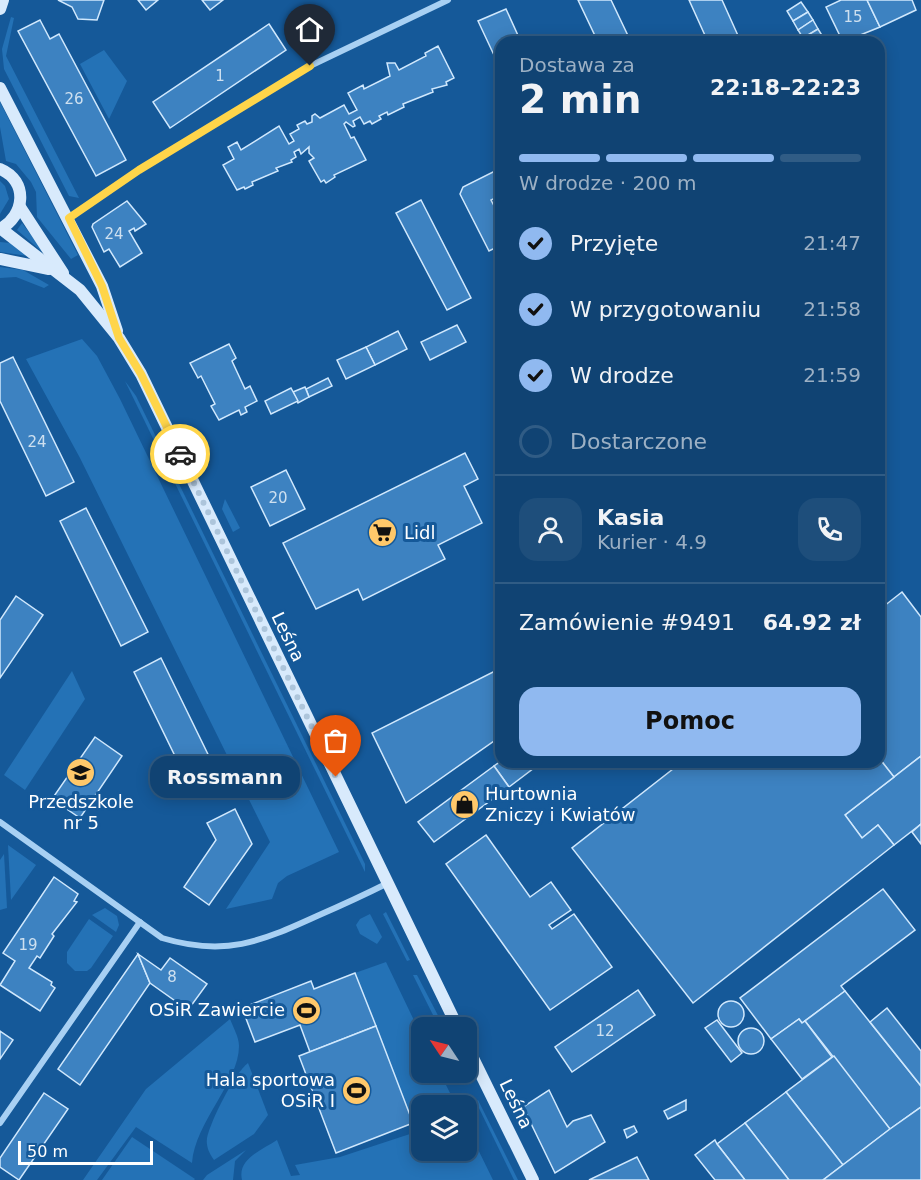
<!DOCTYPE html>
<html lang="pl">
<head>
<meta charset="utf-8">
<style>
	:root { --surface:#104373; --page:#1e4e7b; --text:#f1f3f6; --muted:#9cb0c4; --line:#305c85; --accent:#90b9f0 }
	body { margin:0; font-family:"DejaVu Sans",sans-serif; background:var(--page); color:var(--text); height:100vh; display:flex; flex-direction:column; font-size:22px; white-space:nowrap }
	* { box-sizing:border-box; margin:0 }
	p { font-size:20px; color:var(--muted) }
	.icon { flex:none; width:33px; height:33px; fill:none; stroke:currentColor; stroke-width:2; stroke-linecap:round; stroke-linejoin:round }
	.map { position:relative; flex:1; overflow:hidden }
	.sheet { position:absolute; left:495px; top:36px; width:390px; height:732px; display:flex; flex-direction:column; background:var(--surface); border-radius:18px; box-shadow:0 3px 15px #0003,0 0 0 2px var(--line) }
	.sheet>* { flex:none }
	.needle { width:39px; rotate:305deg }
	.fabs { position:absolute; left:411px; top:1017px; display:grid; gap:12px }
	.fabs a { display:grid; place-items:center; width:66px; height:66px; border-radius:12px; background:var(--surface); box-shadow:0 3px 15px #0003,0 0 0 2px var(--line); font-size:30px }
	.scale { position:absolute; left:18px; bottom:15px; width:135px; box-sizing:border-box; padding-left:6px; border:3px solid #fff; border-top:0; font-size:16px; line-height:21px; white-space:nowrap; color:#fff; -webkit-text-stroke:4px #155999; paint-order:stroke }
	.pin { position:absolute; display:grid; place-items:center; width:51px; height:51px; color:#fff; margin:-62px -26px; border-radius:50% 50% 50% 0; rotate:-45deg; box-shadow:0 0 6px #0007 }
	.pin .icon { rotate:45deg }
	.courier { position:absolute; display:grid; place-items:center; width:60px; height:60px; margin:-30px; border:4px solid #ffd54a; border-radius:50%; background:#fff; color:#222; box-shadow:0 2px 8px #0007 }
	.bubble { position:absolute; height:42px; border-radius:18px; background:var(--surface); box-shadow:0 3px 15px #0003,0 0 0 2px var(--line); font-size:20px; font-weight:700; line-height:42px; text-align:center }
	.summary em { font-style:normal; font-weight:700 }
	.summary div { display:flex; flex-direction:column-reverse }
	.summary { display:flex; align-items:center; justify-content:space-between; height:102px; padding:0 24px }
	h1 { font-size:39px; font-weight:700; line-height:45px }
	.bar { display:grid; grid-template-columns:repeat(4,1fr); gap:9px 6px; align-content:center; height:72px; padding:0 24px }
	.bar i { height:8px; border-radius:4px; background:var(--line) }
	.bar .selected { background:var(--accent) }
	.bar p { grid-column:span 4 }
	.line { display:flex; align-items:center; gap:15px; padding:0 24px; border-top:2px solid var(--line) }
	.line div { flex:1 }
	.round { display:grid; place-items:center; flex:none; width:63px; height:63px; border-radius:18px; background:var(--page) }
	ol { padding:0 24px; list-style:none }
	li { display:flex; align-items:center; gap:18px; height:66px }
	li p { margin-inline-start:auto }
	li .icon { padding:6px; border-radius:50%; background:var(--accent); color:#111; stroke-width:4 }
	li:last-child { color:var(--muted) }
	li i { width:33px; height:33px; border:3px solid var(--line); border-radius:50% }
	.cta { display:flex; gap:12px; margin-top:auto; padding:12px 24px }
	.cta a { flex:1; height:69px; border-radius:18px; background:var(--accent); color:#111; font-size:24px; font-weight:700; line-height:69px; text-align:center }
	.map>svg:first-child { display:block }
	.green { fill:#2472b6 }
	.building { fill:#3d82c1; stroke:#d0e8fd; stroke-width:1.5 }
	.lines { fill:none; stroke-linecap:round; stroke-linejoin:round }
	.street { stroke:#a8d0f3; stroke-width:6 }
	.secondary { stroke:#d8eafc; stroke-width:12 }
	.done { stroke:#adc5db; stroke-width:6; stroke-dasharray:0 10.8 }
	.route { stroke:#ffd54a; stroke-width:8 }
	.labels { text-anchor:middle; stroke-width:6; stroke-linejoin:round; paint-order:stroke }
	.number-label { font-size:15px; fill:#cee0f0 }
	.poi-label { font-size:18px; fill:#fff; stroke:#155999; text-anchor:start }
	.street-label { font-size:18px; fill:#fff; stroke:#155999 }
</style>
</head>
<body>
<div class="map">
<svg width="921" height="1180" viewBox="0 0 921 1180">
	<rect width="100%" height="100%" fill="#155999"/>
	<g class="green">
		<polygon points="11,17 14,18 6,56 79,198 69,196 4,69 2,49"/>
		<polygon points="104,50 127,81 109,119 80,64"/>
		<polygon points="0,102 78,255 71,259 37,217 36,192 31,182 16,164 6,161 0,127"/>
		<polygon points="0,181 5,186 9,199 0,214"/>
		<polygon points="22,223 47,256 17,230"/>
		<polygon points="0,242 10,243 28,256 0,252"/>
		<polygon points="0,267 23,270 49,285 44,288 16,277 0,278"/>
		<polygon points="82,339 97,356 120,399 339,852 287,876 278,883 272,899 226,909 270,842 80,458 26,359"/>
		<polygon points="125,381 136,396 365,864 365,872"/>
		<polygon points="225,499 240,528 233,532 222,509"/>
		<polygon points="72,671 85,699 25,790 4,775"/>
		<polygon points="8,845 36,865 11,900"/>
		<polygon points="4,854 7,908 0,910 0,860"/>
		<polygon points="105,908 117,916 119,925 116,932 92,915"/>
		<polygon points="386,912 410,960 407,961 383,914"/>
		<polygon points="370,914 382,937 377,944 360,934 356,925 360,919"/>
		<polygon points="89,919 113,936 91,968 87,971 75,971 67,963 67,952"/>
		<path d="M 386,962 L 421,1035 L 422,1072 L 440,1073 L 456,1105 L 422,1106 L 422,1150 L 466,1150 L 467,1127 L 493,1180 L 242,1180 C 237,1159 262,1150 277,1140 L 291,1176 L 300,1175 L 295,1165 L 340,1157 L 416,1132 L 355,973 Z"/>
		<polygon points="413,975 417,975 444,1027 439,1027"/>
		<path d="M 230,1019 C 233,1027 239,1037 239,1046 C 239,1082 195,1122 192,1163 L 136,1127 L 97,1180 L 83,1180 L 146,1089 Z"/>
		<path d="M 248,1063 L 268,1115 L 254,1134 L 214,1160 C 209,1153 206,1147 207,1138 C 210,1122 235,1072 248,1063 Z"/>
		<polygon points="478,1100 518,1180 514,1180 476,1102"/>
		<polygon points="132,1137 195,1179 194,1180 102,1180"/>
		<polygon points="246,1150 235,1161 233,1180 203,1180 207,1175"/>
	</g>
	<g class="building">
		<polygon points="58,0 104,0 97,20 78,19 72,7"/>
		<polygon points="138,0 158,0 146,10"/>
		<polygon points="202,0 223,0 210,10"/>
		<polygon points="578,0 611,0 631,42 598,42"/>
		<polygon points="689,0 722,0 740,40 708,42"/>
		<polygon points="841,0 867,0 880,27 843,42 826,7"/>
		<polygon points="867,0 912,0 916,10 880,27"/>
		<polygon points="801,2 808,12 793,21 787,11"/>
		<polygon points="506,9 521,42 501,42 501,70 478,21"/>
		<polygon points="808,12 813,20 798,30 793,21"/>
		<polygon points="40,20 50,39 59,34 126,160 96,176 18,31"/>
		<polygon points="813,20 818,29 803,38 798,30"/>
		<polygon points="269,24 286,50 170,128 153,102"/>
		<polygon points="818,29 823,37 816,42 805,42 803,38"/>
		<polygon points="438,46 454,78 446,82 447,85 432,89 433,92 403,104 404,107 388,115 387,112 379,116 381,119 372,124 370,121 364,124 360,117 353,121 355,126 353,127 346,122 344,124 351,138 354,137 366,160 334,175 335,177 326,183 324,180 321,182 309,161 314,158 309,153 309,147 301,154 299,149 294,152 296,157 291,160 292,162 276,168 278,171 252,182 253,185 245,189 244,187 237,190 223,165 234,159 228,147 237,142 241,150 279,126 289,144 294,141 290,134 299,129 297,125 305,121 307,124 312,122 312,116 315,114 320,118 344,105 349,114 357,110 348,93 363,85 364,89 390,76 387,63 395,63 399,70 426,56 425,53"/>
		<polygon points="501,168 501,195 491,200 501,219 501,245 489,251 460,194 463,187"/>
		<polygon points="421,200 471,298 447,310 396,213"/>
		<polygon points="127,201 146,224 135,231 134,228 129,231 142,253 120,267 109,249 104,252 92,227 93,224"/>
		<polygon points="457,325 466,342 430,360 421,342"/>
		<polygon points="398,331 407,349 375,365 366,347"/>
		<polygon points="229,344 236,358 232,361 245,389 250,386 257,401 245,407 247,412 241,415 239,410 219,420 211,406 215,404 201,376 198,378 190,363"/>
		<polygon points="366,347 375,365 346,379 337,360"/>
		<polygon points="13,357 74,482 46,496 0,401 0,363"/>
		<polygon points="328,378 332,386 309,397 306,389"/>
		<polygon points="305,387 309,397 298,403 293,392"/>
		<polygon points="291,388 298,401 271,414 265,401"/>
		<polygon points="465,453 478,479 464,486 482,523 438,545 445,559 363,600 358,589 316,609 283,543"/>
		<polygon points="286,470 305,509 270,526 251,487"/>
		<polygon points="86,508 148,632 121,646 60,521"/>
		<polygon points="902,592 921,617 921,756 894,777 879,758 879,610"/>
		<polygon points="16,596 43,615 0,678 0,620"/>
		<polygon points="161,658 222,783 195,797 134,672"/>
		<polygon points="501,668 501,736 406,803 372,733"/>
		<polygon points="95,737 122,756 80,818 52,799"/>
		<polygon points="921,756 921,824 894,845 878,825 862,838 845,815"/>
		<polygon points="879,758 894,777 845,815 862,838 878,825 894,845 693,1003 572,848 682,762 879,762"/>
		<polygon points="501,761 501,762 542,762 509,787 494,766"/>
		<polygon points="494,766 509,787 434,842 418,822"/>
		<polygon points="235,809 252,844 209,905 184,887 216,840 207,823"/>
		<polygon points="921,824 921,844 912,832"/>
		<polygon points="486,835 530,897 551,882 571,910 549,925 552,929 574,914 612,967 550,1010 446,864"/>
		<polygon points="54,877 78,894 74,901 77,902 52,934 54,936 40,958 37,956 29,968 52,982 51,985 55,988 40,1011 0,985 15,961 3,953"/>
		<polygon points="883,889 915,930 841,986 845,991 802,1023 799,1019 771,1039 740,998"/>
		<polygon points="138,954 150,983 80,1085 58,1069"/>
		<polygon points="138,954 161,970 170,958 207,984 188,1010 150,983"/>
		<polygon points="355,973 376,1026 310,1052 300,1025 255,1042 242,1008 311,981 314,989"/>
		<polygon points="638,990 655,1015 572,1072 555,1047"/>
		<polygon points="845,991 921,1086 921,1107 890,1129 805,1021"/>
		<circle cx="731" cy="1014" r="13"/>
		<polygon points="887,1008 921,1051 921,1086 870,1022"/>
		<polygon points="799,1019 802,1023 805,1021 832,1057 802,1079 771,1039"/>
		<polygon points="717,1020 742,1053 731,1062 705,1028"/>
		<polygon points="376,1026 413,1123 336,1153 299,1056"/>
		<circle cx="751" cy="1041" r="13"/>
		<polygon points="0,1031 13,1040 0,1059"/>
		<polygon points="834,1056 890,1129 843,1165 786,1092"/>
		<polygon points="549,1090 567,1127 573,1121 591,1115 605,1142 555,1173 523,1107"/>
		<polygon points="786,1092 843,1165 823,1180 789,1180 745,1123"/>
		<polygon points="44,1093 68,1109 19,1180 0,1167 0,1158"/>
		<polygon points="686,1100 686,1110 668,1119 664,1111"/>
		<polygon points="921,1107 921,1180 823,1180 890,1129"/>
		<polygon points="745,1123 789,1180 745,1180 717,1144"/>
		<polygon points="634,1126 637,1132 627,1138 624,1130"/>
		<polygon points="715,1140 717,1144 745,1180 715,1180 695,1155"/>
		<polygon points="637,1157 649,1180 589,1180"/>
	</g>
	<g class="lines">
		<g class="street">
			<polyline points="69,218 139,170 310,66 448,0"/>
			<path d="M 0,822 L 162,938 C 225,957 260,942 317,916 C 340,906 364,895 388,883"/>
			<polyline points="0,1123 140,922"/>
		</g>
		<g class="secondary">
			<polyline points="0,9 3,0"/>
			<polyline points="0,88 102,286 117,331"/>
			<path d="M 0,169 C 29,181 25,216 0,229"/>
			<polyline points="20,207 63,273"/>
			<polyline points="0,228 80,290 119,338 141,374 458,1028"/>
			<polyline points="0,259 49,269"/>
			<polyline points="466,1044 533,1180"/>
		</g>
	</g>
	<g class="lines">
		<polyline class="done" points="180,454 336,777"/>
		<polyline class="route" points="180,454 141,374 119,338 102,286 69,218 139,170 310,66"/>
	</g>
	<defs>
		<symbol id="supermarket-disc" viewBox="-11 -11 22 22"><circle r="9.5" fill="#ffc86a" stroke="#155999"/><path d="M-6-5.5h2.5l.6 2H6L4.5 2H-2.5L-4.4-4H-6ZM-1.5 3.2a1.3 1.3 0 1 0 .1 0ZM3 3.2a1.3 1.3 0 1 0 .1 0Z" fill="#111"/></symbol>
		<symbol id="school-disc" viewBox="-11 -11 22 22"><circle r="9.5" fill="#ffc86a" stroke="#155999"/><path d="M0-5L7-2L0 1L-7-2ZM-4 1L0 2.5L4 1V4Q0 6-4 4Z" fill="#111"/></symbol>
		<symbol id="shop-disc" viewBox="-11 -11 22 22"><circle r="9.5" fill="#ffc86a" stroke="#155999"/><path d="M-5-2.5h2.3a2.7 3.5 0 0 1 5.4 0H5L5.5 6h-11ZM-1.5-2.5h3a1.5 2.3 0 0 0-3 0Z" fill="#111"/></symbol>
		<symbol id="stadium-disc" viewBox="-11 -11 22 22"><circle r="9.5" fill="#ffc86a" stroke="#155999"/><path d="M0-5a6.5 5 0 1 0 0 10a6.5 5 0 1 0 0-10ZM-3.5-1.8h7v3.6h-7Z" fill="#111"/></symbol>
	</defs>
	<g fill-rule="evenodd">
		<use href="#supermarket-disc" x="366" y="516" width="33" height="33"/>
		<use href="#school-disc" x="64" y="756" width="33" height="33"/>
		<use href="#shop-disc" x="448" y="788" width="33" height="33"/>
		<use href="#stadium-disc" x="290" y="994" width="33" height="33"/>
		<use href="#stadium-disc" x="340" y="1074" width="33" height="33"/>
	</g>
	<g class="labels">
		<g class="number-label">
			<text x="853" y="22">15</text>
			<text x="220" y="81">1</text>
			<text x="74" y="104">26</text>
			<text x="114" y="239">24</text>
			<text x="37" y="447">24</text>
			<text x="278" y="503">20</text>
			<text x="28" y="950">19</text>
			<text x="172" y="982">8</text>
			<text x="605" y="1036">12</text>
		</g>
		<g class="poi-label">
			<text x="404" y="539">Lidl</text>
			<text x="485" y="800">Hurtownia<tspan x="485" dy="21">Zniczy i Kwiatów</tspan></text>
			<text x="81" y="808" text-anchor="middle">Przedszkole<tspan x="81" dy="21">nr 5</tspan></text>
			<text x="285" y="1016" text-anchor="end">OSiR Zawiercie</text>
			<text x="335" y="1086" text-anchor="end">Hala sportowa<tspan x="335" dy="21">OSiR I</tspan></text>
		</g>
		<g class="street-label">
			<text transform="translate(288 637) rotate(64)" y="6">Leśna</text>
			<text transform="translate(516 1104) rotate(64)" y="6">Leśna</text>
		</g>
	</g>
</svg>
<div class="fabs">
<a><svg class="needle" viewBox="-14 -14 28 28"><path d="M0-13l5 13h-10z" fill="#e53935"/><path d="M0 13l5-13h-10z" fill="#9cb0c4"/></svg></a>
<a><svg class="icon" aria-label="layers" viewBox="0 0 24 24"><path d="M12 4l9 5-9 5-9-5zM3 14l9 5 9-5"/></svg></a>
</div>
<div class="scale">50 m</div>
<div class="pin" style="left:336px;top:777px;background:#ea580c"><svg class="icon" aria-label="bag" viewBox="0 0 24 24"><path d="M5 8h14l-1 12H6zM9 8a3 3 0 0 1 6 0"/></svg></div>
<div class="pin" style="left:310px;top:66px;background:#1f2937"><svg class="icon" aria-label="home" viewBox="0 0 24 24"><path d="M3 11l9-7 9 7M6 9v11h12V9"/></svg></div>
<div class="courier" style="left:180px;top:454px"><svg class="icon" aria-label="car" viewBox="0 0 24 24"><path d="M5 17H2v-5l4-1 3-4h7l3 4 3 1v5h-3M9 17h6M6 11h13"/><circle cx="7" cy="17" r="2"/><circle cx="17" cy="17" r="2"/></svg></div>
<div class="bubble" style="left:150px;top:756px;width:150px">Rossmann</div>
<section class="sheet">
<div class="summary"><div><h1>2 min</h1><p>Dostawa za</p></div><em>22:18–22:23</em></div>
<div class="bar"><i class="selected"></i><i class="selected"></i><i class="selected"></i><i></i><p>W drodze · 200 m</p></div>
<ol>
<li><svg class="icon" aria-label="check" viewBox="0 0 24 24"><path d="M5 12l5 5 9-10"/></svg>Przyjęte<p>21:47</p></li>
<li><svg class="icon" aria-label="check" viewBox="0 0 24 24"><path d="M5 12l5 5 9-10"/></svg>W przygotowaniu<p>21:58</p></li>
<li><svg class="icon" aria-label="check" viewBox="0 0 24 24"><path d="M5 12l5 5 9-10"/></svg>W drodze<p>21:59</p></li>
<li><i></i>Dostarczone</li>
</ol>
<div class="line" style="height:108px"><a class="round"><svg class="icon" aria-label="person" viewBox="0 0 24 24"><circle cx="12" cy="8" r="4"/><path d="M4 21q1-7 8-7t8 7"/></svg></a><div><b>Kasia</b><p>Kurier · 4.9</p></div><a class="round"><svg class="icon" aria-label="phone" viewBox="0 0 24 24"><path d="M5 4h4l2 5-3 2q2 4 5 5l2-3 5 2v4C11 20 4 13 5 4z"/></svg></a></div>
<div class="line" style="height:78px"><div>Zamówienie #9491</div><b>64.92 zł</b></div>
<div class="cta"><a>Pomoc</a></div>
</section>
</div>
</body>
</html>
